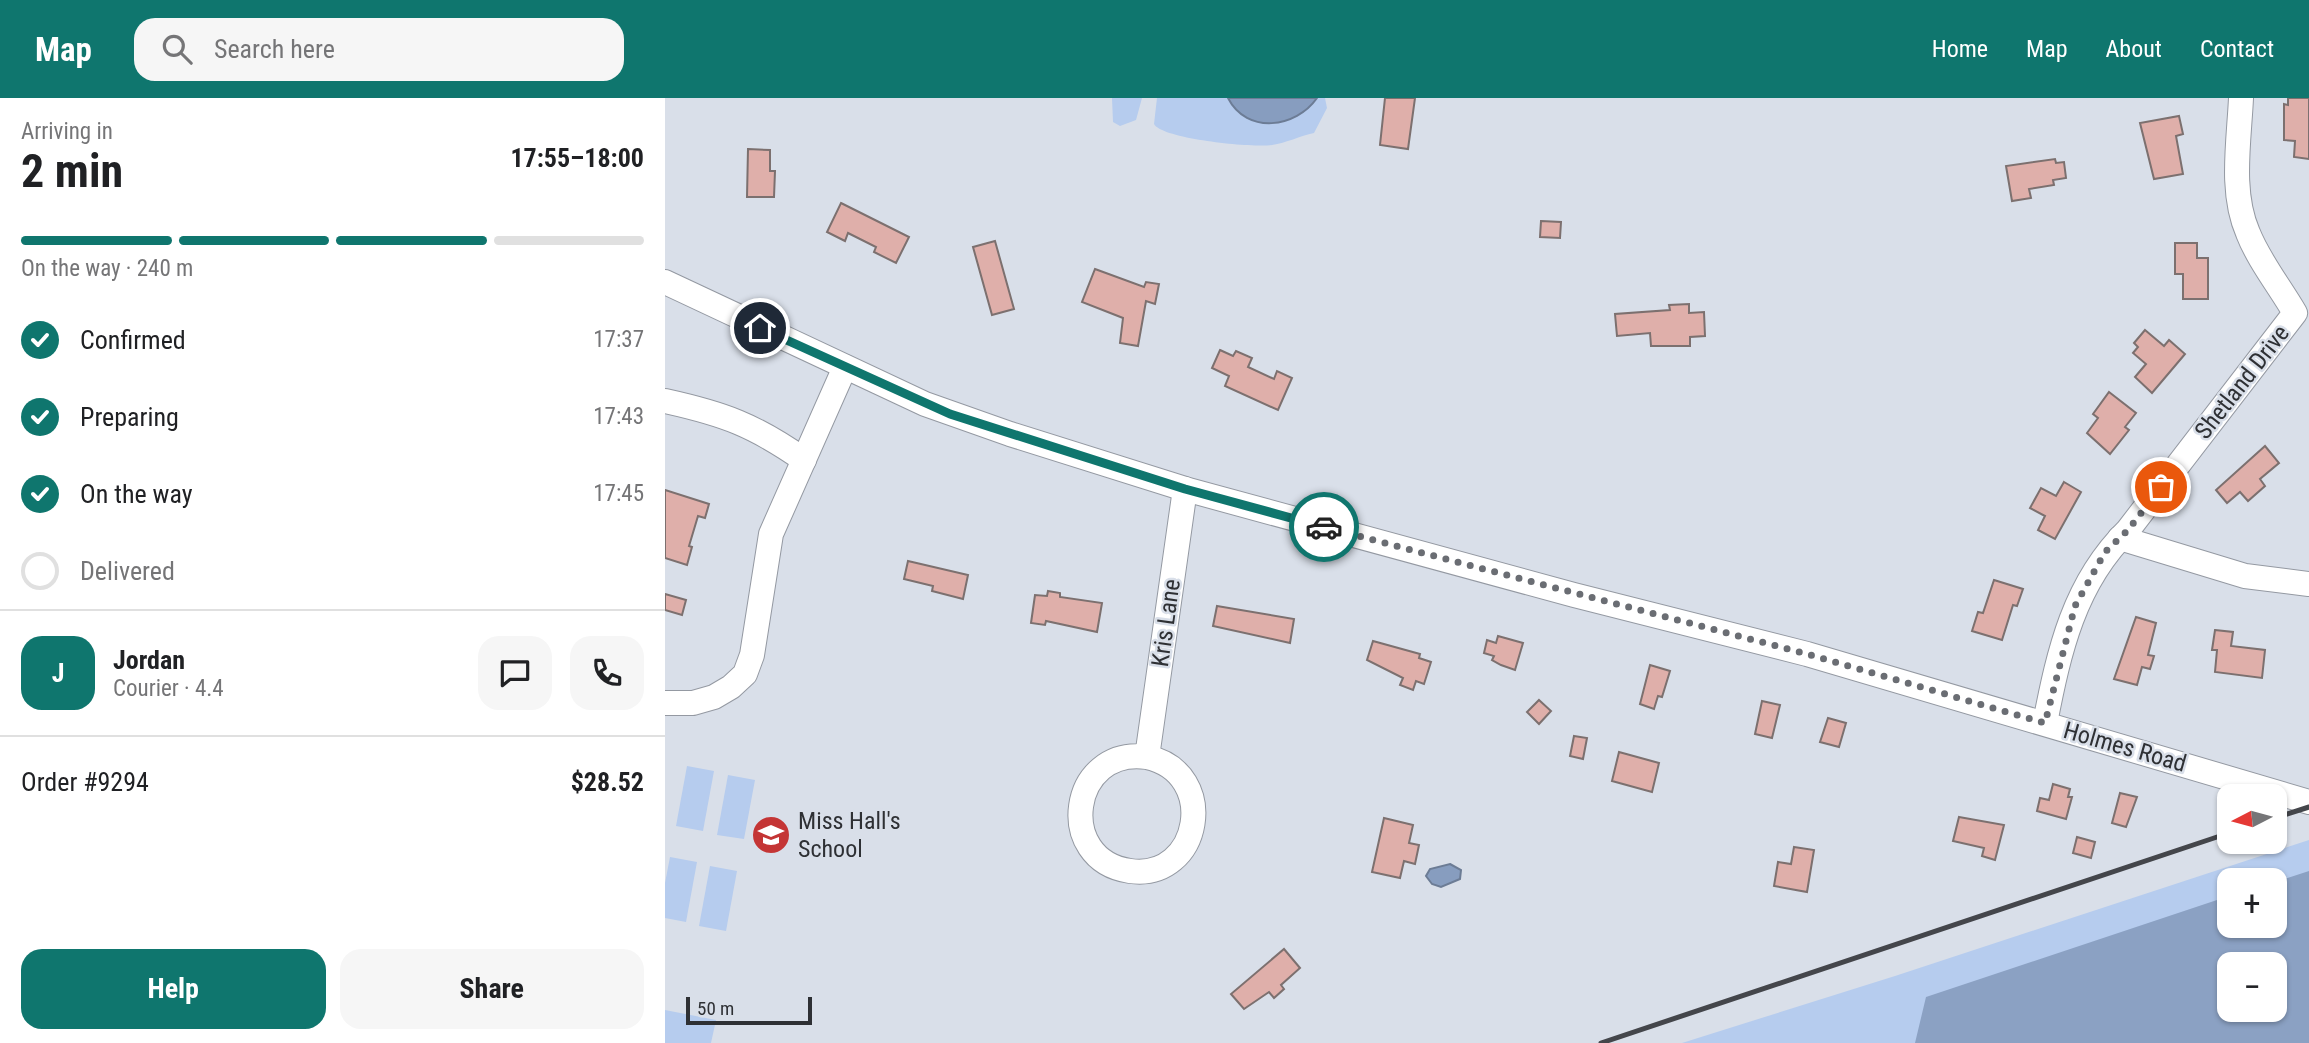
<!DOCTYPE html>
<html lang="en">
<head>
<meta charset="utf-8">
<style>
	:root { --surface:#fff; --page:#f6f6f6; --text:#202124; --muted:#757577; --line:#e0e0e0; --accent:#0f766e }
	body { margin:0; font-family:"Roboto Condensed",sans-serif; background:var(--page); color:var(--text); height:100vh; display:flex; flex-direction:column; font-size:26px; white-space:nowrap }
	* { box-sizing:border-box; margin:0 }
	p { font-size:23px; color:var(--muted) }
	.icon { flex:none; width:38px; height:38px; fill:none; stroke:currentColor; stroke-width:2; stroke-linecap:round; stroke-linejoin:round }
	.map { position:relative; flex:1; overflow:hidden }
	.sheet { display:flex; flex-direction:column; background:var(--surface); width:665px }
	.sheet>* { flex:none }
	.needle { width:46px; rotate:264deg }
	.buttons { position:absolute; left:1552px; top:686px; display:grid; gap:14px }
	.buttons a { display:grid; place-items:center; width:70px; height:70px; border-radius:14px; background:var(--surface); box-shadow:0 2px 5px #0004; font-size:35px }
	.scale { position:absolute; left:21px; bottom:18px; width:126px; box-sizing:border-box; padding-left:7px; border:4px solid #2e3034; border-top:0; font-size:19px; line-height:24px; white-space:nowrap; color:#2e3034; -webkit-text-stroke:5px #d9dfe9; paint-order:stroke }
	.pin { position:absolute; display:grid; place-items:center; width:60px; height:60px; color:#fff; margin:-30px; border:4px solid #fff; border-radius:50%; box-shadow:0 2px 7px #0007 }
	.courier { position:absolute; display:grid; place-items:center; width:70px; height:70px; margin:-35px; border:5px solid #0f766e; border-radius:50%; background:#fff; color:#222; box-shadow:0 2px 9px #0007 }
	.headline em { font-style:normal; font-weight:700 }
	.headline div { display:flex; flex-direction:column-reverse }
	.headline { display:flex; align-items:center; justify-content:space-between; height:119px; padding:0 21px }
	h1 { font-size:46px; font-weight:700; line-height:52px }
	.bar { display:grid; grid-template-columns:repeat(4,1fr); gap:10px 7px; align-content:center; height:84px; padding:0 21px }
	.bar i { height:9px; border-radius:5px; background:var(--line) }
	.bar .selected { background:var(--accent) }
	.bar p { grid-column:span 4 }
	.line { display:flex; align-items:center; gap:18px; padding:0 21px; border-top:2px solid var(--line) }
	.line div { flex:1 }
	.round { display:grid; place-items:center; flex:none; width:74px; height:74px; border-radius:21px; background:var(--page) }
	ol { padding:0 21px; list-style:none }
	li { display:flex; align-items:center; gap:21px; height:77px }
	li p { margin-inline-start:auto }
	li .icon { padding:7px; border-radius:50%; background:var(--accent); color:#fff; stroke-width:4 }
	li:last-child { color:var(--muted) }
	li i { width:38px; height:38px; border:4px solid var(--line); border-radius:50% }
	.action { display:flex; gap:14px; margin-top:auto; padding:14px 21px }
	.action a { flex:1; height:80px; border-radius:21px; background:var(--accent); color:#fff; font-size:28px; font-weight:700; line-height:80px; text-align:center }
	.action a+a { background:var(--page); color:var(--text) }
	header { display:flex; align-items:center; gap:42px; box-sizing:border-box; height:98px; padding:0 35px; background:var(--accent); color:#fff }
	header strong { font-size:33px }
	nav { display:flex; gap:38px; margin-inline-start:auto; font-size:24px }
	.search { width:490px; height:63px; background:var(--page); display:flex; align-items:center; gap:18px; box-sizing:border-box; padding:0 24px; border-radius:21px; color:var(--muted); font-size:26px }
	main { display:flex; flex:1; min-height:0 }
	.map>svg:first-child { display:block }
	.green { fill:#b6ccee; fill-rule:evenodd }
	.forest { fill:#8ba1c3; fill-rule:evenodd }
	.water { fill:#879dbf; stroke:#6c7c95; stroke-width:2 }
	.building { fill:#dfafaa; stroke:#7c706f; stroke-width:2 }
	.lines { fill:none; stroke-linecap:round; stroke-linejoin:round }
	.minor-casing { stroke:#9499a2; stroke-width:26 }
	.minor { stroke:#fff; stroke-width:24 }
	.rail { stroke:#44464b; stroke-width:5 }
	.done { stroke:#6a6d73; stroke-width:7; stroke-dasharray:0 12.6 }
	.route { stroke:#0f766e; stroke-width:9 }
	.labels { text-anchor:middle; stroke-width:5; stroke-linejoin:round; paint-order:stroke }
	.street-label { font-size:24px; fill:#2e3034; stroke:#d9dfe9 }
	.poi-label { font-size:24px; fill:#2e3034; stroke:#d9dfe9; text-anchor:start }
</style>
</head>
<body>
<header>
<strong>Map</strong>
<div class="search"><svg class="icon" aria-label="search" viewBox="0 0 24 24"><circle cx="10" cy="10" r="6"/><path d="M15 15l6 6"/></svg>Search here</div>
<nav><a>Home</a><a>Map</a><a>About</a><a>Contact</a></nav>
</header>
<main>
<section class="sheet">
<div class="headline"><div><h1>2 min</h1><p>Arriving in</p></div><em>17:55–18:00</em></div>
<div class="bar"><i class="selected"></i><i class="selected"></i><i class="selected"></i><i></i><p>On the way · 240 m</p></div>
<ol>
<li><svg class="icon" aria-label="check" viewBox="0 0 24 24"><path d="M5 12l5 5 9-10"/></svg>Confirmed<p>17:37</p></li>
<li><svg class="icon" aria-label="check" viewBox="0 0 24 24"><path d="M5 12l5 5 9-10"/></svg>Preparing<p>17:43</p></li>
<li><svg class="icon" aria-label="check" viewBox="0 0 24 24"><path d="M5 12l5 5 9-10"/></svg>On the way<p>17:45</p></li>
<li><i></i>Delivered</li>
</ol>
<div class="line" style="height:126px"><b class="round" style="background:var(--accent);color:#fff">J</b><div><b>Jordan</b><p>Courier · 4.4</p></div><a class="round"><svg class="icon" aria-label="chat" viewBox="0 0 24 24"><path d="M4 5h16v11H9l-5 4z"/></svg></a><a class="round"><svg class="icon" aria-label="phone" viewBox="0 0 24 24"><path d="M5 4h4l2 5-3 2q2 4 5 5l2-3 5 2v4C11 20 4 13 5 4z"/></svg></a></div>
<div class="line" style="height:91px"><div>Order #9294</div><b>$28.52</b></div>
<div class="action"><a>Help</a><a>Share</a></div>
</section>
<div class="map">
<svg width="1644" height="945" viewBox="0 0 1644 945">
	<rect width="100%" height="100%" fill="#d9dfe9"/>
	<g class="green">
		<polygon points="447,0 477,0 471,22 455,28 448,24"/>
		<path d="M 492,0 L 563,0 C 582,37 631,29 652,0 L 660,0 L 662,10 L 649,35 C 635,38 621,45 607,47 C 588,50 497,41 489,26 Z"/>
		<polygon points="22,668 49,673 38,733 11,728"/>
		<polygon points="63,677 90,682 79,741 52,737"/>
		<path d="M 1644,742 L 1644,945 L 1017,945 L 1230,878 ZM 1564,782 L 1610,782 L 1610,828 L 1564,828 ZM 1564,866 L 1610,866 L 1610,912 L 1564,912 Z"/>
		<polygon points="5,759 32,764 21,824 0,820 0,785"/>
		<polygon points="45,768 72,773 61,833 34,828"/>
		<polygon points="0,912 51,922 46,945 0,945"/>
	</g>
	<path class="forest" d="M 1644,773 L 1644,945 L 1250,945 L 1261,899 L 1564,798 L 1564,828 L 1610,828 L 1610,784 ZM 1564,866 L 1610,866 L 1610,912 L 1564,912 Z"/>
	<g class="water">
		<path d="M 563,0 L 652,0 C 631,30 582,37 563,0 Z"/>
		<polygon points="785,766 796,772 795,781 776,789 767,786 761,778 765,771"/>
	</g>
	<g class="building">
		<polygon points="720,0 750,0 743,51 715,47"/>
		<polygon points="1623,0 1644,0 1644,61 1629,59 1630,43 1619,42 1619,6 1623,7"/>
		<polygon points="1514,18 1518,36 1511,38 1518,76 1489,81 1475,25"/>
		<polygon points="83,51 105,52 105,73 110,73 109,99 82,99"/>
		<polygon points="1390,61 1391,65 1399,64 1401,80 1388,82 1389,87 1364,91 1366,100 1347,103 1341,68"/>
		<polygon points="176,105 244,139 231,165 209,154 211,149 183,135 180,143 162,134"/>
		<polygon points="876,123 896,124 895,140 875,139"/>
		<polygon points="330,143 349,211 327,217 308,149"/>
		<polygon points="1510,145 1532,145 1532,160 1543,160 1543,201 1518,201 1518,176 1510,176"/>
		<polygon points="430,171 479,189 481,184 494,186 490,206 481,203 473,248 455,245 458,220 417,204"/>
		<polygon points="1024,206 1024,215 1039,214 1040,238 1025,239 1025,248 986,248 985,235 952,238 950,216 1005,212 1004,207"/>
		<polygon points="1480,232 1499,248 1504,242 1520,256 1487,295 1470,279 1481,266 1468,255 1473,249 1469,245"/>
		<polygon points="555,252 568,258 571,253 587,260 583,269 609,281 612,273 627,280 613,312 560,288 564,278 547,270"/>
		<polygon points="1444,294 1471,315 1460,329 1464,332 1445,356 1422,335 1433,320 1428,316"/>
		<polygon points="1600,348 1614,365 1595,381 1600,388 1583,403 1575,394 1562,405 1551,392"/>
		<polygon points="1399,384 1416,394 1390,441 1373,432 1380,418 1365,410 1376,390 1391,398"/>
		<polygon points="0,392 44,406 40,420 33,418 24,448 27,449 22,467 0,460"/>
		<polygon points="243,463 303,477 298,501 267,493 268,488 239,481"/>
		<polygon points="1329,482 1358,491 1352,508 1348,507 1337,542 1307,533 1313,514 1318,515"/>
		<polygon points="383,493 395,495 395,499 437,505 432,534 381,523 380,527 366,525 370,497 382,498"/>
		<polygon points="0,496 21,502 17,517 0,512"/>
		<polygon points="552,508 629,521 625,545 548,528"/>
		<polygon points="1471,519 1491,525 1483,557 1489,558 1485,571 1477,569 1472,587 1449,581"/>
		<polygon points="1550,532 1568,534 1566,548 1600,552 1597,580 1550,574 1552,552 1547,552"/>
		<polygon points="833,538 858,545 850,572 836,567 827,562 829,558 819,555 822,542 831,545"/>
		<polygon points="708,543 755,556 754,560 766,564 759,586 751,583 748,592 735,587 738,580 702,562"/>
		<polygon points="985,567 1005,573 997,599 993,598 989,611 975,606"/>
		<polygon points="874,602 886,613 874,626 862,614"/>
		<polygon points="1097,603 1115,607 1107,640 1090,636"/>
		<polygon points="1163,620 1181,625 1174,649 1155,644"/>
		<polygon points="909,638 922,640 918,661 905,658"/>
		<polygon points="954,654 994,665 987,694 947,683"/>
		<polygon points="1388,686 1405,691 1403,699 1407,699 1401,721 1372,713 1375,700 1384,702"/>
		<polygon points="1455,695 1472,699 1461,729 1447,725"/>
		<polygon points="1294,719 1339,727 1330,762 1317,758 1319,750 1288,743"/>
		<polygon points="719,720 748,727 744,745 754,747 750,766 739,763 735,780 707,774"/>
		<polygon points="1412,739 1430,744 1426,760 1408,755"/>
		<polygon points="1129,749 1149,752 1142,794 1109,788 1113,764 1126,766"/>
		<polygon points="619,851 635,870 616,887 619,891 609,900 604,894 579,911 566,896"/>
	</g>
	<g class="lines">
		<defs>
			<g id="minor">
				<polyline points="0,184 260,306 345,336 520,391 909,497 1142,556 1644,704"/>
				<path d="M 0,303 C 59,316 89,327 139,362"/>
				<polyline points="1455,440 1580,478 1644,486"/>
				<polyline points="0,605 28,605 49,599 66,589 80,576 87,557 106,436 180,269"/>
				<path d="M 1380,625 C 1394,553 1409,485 1463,432 L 1630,215 C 1615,189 1594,163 1583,135 C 1565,94 1574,44 1576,0"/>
				<path d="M 482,659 C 405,648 389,762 465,773 C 536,783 555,675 482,659 L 520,391"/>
			</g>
		</defs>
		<use href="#minor" class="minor-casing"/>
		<use href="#minor" class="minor"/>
		<g class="rail">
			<polyline points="1610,720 1644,709"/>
			<polyline points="936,945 1564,735"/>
		</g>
	</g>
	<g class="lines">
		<polyline class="done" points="659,429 1142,556 1380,625 1410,508 1440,454 1463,432 1496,389"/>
		<polyline class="route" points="95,230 285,316 520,391 659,429"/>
	</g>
	<defs>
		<symbol id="school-disc" viewBox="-11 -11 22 22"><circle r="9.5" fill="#c43535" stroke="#d9dfe9"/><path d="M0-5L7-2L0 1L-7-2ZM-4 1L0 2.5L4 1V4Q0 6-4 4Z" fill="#fff"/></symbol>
	</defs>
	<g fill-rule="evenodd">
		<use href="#school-disc" x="84" y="715" width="44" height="44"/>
	</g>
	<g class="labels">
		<g class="street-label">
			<text transform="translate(1577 284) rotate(-52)" y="8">Shetland Drive</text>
			<text transform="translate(501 525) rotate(-82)" y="8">Kris Lane</text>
			<text transform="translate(1460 649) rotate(16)" y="8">Holmes Road</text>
		</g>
		<g class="poi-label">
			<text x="133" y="731">Miss Hall's<tspan x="133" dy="28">School</tspan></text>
		</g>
	</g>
</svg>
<div class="buttons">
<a><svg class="needle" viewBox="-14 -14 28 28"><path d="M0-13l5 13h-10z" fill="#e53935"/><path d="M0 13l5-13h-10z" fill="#757577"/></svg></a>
<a>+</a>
<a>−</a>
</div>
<div class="scale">50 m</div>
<div class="pin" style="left:1496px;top:389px;background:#ea580c"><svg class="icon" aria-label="bag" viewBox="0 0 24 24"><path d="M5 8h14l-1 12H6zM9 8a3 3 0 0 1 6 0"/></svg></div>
<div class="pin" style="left:95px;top:230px;background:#1f2937"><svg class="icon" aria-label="home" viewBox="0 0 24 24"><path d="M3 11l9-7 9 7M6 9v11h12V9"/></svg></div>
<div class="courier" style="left:659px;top:429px"><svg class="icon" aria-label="car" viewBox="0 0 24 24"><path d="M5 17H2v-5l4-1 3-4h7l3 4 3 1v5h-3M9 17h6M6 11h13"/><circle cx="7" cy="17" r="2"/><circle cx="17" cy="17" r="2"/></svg></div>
</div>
</main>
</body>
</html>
